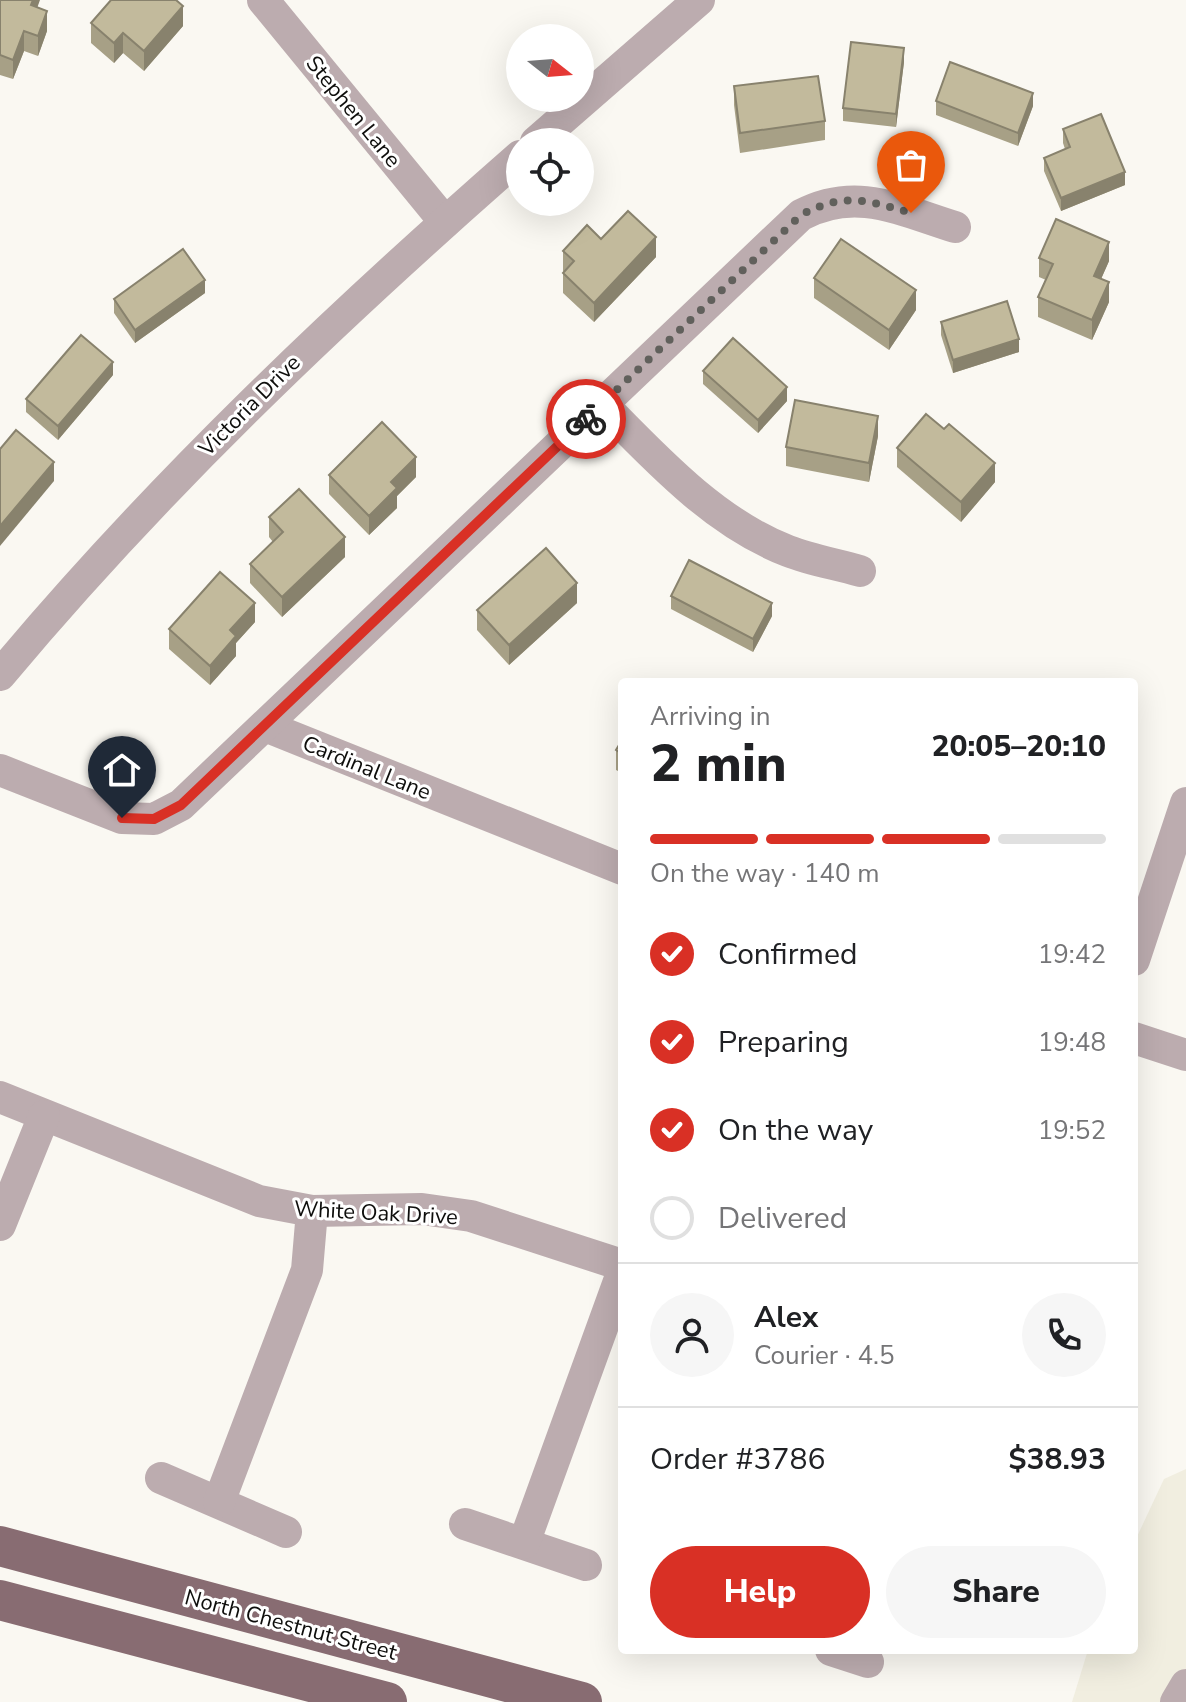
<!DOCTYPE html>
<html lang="en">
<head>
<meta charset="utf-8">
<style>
	:root { --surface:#fff; --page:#f6f6f6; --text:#202124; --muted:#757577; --line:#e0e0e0; --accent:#d93025 }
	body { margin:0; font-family:"Nunito Sans",sans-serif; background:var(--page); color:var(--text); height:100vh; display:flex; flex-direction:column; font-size:30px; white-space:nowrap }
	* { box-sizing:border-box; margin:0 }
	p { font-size:26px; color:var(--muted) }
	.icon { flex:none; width:44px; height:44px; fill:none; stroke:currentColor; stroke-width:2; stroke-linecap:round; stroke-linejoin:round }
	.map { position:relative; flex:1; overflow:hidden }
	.panel { position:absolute; left:618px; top:678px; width:520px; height:976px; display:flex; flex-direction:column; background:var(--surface); border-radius:8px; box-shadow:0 8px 32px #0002 }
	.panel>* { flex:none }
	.needle { width:52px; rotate:107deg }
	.tools { position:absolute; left:506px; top:24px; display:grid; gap:16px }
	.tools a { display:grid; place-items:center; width:88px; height:88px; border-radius:50%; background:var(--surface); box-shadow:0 8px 32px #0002; font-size:40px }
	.pin { position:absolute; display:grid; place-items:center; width:68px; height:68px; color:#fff; margin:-82px -34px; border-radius:50% 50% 50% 0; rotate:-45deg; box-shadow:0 0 8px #0007 }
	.pin .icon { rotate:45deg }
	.courier { position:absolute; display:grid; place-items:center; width:80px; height:80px; margin:-40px; border:6px solid #d93025; border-radius:50%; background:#fff; color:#222; box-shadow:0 2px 10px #0007 }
	.overview em { font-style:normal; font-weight:800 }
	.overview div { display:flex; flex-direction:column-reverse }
	.overview { display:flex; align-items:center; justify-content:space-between; height:136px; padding:0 32px }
	h1 { font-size:52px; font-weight:800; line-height:60px }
	.bar { display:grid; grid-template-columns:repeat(4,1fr); gap:12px 8px; align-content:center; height:96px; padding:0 32px }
	.bar i { height:10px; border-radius:6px; background:var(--line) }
	.bar .current { background:var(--accent) }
	.bar p { grid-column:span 4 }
	.line { display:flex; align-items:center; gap:20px; padding:0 32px; border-top:2px solid var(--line) }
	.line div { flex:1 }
	.round { display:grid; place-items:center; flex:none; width:84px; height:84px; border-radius:42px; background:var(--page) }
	ol { padding:0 32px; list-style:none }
	li { display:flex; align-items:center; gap:24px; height:88px }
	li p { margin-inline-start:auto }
	li .icon { padding:8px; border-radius:50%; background:var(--accent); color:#fff; stroke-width:4 }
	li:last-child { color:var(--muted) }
	li i { width:44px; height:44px; border:4px solid var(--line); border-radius:50% }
	.button { display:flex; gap:16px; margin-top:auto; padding:16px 32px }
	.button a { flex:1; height:92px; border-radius:48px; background:var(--accent); color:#fff; font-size:32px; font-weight:800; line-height:92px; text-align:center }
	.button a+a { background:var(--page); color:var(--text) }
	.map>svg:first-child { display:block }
	.built { fill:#f1eee0 }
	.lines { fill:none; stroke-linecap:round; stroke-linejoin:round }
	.minor { stroke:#bcacaf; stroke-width:32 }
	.major { stroke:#886c72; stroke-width:40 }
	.wall { fill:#a7a086 }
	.shaded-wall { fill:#88826d }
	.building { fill:#c2ba9c; stroke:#88826d; stroke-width:2 }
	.done { stroke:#61605c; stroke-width:8; stroke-dasharray:0 14.4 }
	.route { stroke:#d93025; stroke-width:10 }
	.labels { text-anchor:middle; stroke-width:6; stroke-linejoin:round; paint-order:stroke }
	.street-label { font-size:22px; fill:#0e0e0c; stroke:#fff }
</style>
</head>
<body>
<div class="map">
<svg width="1186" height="1702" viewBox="0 0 1186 1702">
	<rect width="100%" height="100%" fill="#faf8f2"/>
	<polygon class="built" points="1186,1469 1186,1702 1072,1702 1088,1650 1134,1650 1134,1543 1164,1479"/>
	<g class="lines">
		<g class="minor">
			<polyline points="263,0 445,222"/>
			<polyline points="536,142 699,0"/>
			<path d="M 602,404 C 656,459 715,523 788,551 C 811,560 836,564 860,571"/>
			<path d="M 0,675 C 158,486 335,318 520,156"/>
			<polyline points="265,726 622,869"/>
			<path d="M 0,770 L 122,818 L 154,819 L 181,805 L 801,215 C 856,186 900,210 955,227"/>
			<polyline points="1134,960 1186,803"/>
			<polyline points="1134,1038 1186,1055"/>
			<polyline points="0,1097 259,1201 312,1211 422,1209 471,1216 622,1265"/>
			<polyline points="0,1225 44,1116"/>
			<polyline points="161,1478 286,1532"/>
			<polyline points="219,1502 307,1270 312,1211"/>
			<polyline points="465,1524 586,1565"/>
			<polyline points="524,1543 622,1273"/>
			<polyline points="831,1650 868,1662"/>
			<polyline points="1176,1702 1186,1685"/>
		</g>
		<g class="major">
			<polyline points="0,1546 582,1702"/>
			<polyline points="0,1600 387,1702"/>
		</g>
	</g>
	<g class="wall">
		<polygon points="0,0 38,7 47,31 38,56 24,51 13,79 0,75"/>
		<polygon points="91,23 183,26 144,71 123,53 114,63 91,43"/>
		<polygon points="904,62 896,127 843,121 843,108"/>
		<polygon points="734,86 825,121 825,140 740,153 734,105"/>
		<polygon points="936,101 1033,106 1018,146 936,115"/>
		<polygon points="1063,129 1125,185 1061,211 1044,171 1044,158 1065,149 1063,143"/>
		<polygon points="601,239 656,257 594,322 563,293 563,273 564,272 563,271 563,251"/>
		<polygon points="1039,258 1109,261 1101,279 1109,302 1092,340 1038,317 1038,297 1046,280 1039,277"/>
		<polygon points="814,278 916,310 889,350 814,298"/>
		<polygon points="205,293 135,343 114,313 114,299"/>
		<polygon points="941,322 1019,352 953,373 941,335"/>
		<polygon points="703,371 787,401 758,433 703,384"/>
		<polygon points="113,375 58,440 26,412 26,399"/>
		<polygon points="878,436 869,482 786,466 786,447"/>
		<polygon points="897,448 995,482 961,522 897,467"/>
		<polygon points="329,475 416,477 397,496 397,508 369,535 329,494"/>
		<polygon points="269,517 345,557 282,617 250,583 250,564 273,542 269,537"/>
		<polygon points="671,596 772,616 753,652 671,609"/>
		<polygon points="577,603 509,665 477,630 477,610"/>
		<polygon points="255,622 236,643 236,656 210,685 169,649 169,629"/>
		<polygon points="622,740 622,773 616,770 616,750"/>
	</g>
	<g class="shaded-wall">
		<polygon points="33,0 40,0 31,25 31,5"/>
		<polygon points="183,6 183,26 144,71 144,51"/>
		<polygon points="47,11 47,31 38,56 38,36"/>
		<polygon points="24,31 24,51 13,79 13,60"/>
		<polygon points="123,33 123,53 114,63 114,43"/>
		<polygon points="904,48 904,62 896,127 896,114"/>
		<polygon points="1033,93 1033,106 1018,146 1018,133"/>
		<polygon points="1125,172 1125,185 1061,211 1061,198"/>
		<polygon points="656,237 656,257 594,322 594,303"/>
		<polygon points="1109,242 1109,261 1094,295 1094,276"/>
		<polygon points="205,280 205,293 135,343 135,330"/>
		<polygon points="1109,282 1109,302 1092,340 1092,320"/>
		<polygon points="916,290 916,310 889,350 889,330"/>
		<polygon points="1019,339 1019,352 953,373 953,360"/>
		<polygon points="113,362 113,375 58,440 58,426"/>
		<polygon points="787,387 787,401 758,433 758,420"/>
		<polygon points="878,416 878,436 869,482 869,463"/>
		<polygon points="416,457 416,477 397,496 397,508 369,535 369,516 391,482"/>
		<polygon points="54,462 54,481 0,546 0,526"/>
		<polygon points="995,463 995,482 961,522 961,502"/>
		<polygon points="345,537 345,557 282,617 282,597"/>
		<polygon points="577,583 577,603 509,665 509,645"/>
		<polygon points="255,603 255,622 236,643 236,656 210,685 210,666 230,630"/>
		<polygon points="772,603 772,616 753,652 753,639"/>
	</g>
	<g class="building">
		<polygon points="0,0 33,0 31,5 47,11 38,36 24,31 13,60 0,55"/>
		<polygon points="111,0 176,0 183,6 144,51 123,33 114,43 91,23"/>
		<polygon points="851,42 904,48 896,114 843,108"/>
		<polygon points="950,62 1033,93 1018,133 936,101"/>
		<polygon points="818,76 825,121 740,133 734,86"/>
		<polygon points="1101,114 1125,172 1061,198 1044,158 1070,147 1063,129"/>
		<polygon points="628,211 656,237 594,303 563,273 574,261 563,251 587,225 601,239"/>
		<polygon points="1056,219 1109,242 1094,276 1109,282 1092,320 1038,297 1053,264 1039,258"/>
		<polygon points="841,239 916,290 889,330 814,278"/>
		<polygon points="183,249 205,280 135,330 114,299"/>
		<polygon points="1007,301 1019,339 953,360 941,322"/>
		<polygon points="81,335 113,362 58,426 26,399"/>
		<polygon points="733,338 787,387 758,420 703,371"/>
		<polygon points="795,400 878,416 869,463 786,447"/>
		<polygon points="926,414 944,429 949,424 995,463 961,502 897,448"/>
		<polygon points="382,422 416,457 391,482 397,488 369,516 329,475"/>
		<polygon points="16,430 54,462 0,526 0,449"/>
		<polygon points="299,489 345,537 282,597 250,564 283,532 269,517"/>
		<polygon points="546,548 577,583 509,645 477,610"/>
		<polygon points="689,560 772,603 753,639 671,596"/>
		<polygon points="220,572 255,603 230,630 236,636 210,666 169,629"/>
		<polygon points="622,740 622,754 616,750"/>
	</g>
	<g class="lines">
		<path class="done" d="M 586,419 L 801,215 C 844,192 867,200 911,213"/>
		<polyline class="route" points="122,818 154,819 181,805 586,419"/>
	</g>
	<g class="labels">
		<g class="street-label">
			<text transform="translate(354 111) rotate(51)" y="8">Stephen Lane</text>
			<text transform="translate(249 405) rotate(-45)" y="8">Victoria Drive</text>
			<text transform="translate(367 767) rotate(22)" y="8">Cardinal Lane</text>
			<text transform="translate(376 1212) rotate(3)" y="8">White Oak Drive</text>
			<text transform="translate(291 1624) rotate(15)" y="8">North Chestnut Street</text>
		</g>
	</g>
</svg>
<div class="tools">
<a><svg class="needle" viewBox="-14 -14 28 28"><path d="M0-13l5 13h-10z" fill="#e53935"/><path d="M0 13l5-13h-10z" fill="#757577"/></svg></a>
<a><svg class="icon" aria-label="locate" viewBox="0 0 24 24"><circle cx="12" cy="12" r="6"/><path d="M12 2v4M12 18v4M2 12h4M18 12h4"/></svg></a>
</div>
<div class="pin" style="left:911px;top:213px;background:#ea580c"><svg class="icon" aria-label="bag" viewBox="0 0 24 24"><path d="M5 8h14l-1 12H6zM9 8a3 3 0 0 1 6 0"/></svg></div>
<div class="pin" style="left:122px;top:818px;background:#1f2937"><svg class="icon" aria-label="home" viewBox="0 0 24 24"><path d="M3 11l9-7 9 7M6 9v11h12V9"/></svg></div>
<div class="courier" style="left:586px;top:419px"><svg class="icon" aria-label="bike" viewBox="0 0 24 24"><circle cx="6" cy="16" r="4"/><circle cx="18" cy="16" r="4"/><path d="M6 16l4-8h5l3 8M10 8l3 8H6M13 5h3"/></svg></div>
<section class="panel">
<div class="overview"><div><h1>2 min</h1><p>Arriving in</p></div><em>20:05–20:10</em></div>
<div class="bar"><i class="current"></i><i class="current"></i><i class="current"></i><i></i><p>On the way · 140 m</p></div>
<ol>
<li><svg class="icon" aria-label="check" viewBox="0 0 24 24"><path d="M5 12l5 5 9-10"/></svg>Confirmed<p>19:42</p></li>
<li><svg class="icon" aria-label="check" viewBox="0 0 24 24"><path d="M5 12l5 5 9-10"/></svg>Preparing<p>19:48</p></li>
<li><svg class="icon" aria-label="check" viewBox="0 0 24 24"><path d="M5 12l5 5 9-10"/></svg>On the way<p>19:52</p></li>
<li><i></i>Delivered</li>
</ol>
<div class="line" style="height:144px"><a class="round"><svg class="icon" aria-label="person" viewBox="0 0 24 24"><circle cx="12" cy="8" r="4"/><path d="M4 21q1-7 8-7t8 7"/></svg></a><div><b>Alex</b><p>Courier · 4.5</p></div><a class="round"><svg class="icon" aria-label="phone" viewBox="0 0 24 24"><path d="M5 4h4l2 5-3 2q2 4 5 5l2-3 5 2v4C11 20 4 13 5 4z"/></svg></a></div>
<div class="line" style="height:104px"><div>Order #3786</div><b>$38.93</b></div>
<div class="button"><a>Help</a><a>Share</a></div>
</section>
</div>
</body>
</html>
